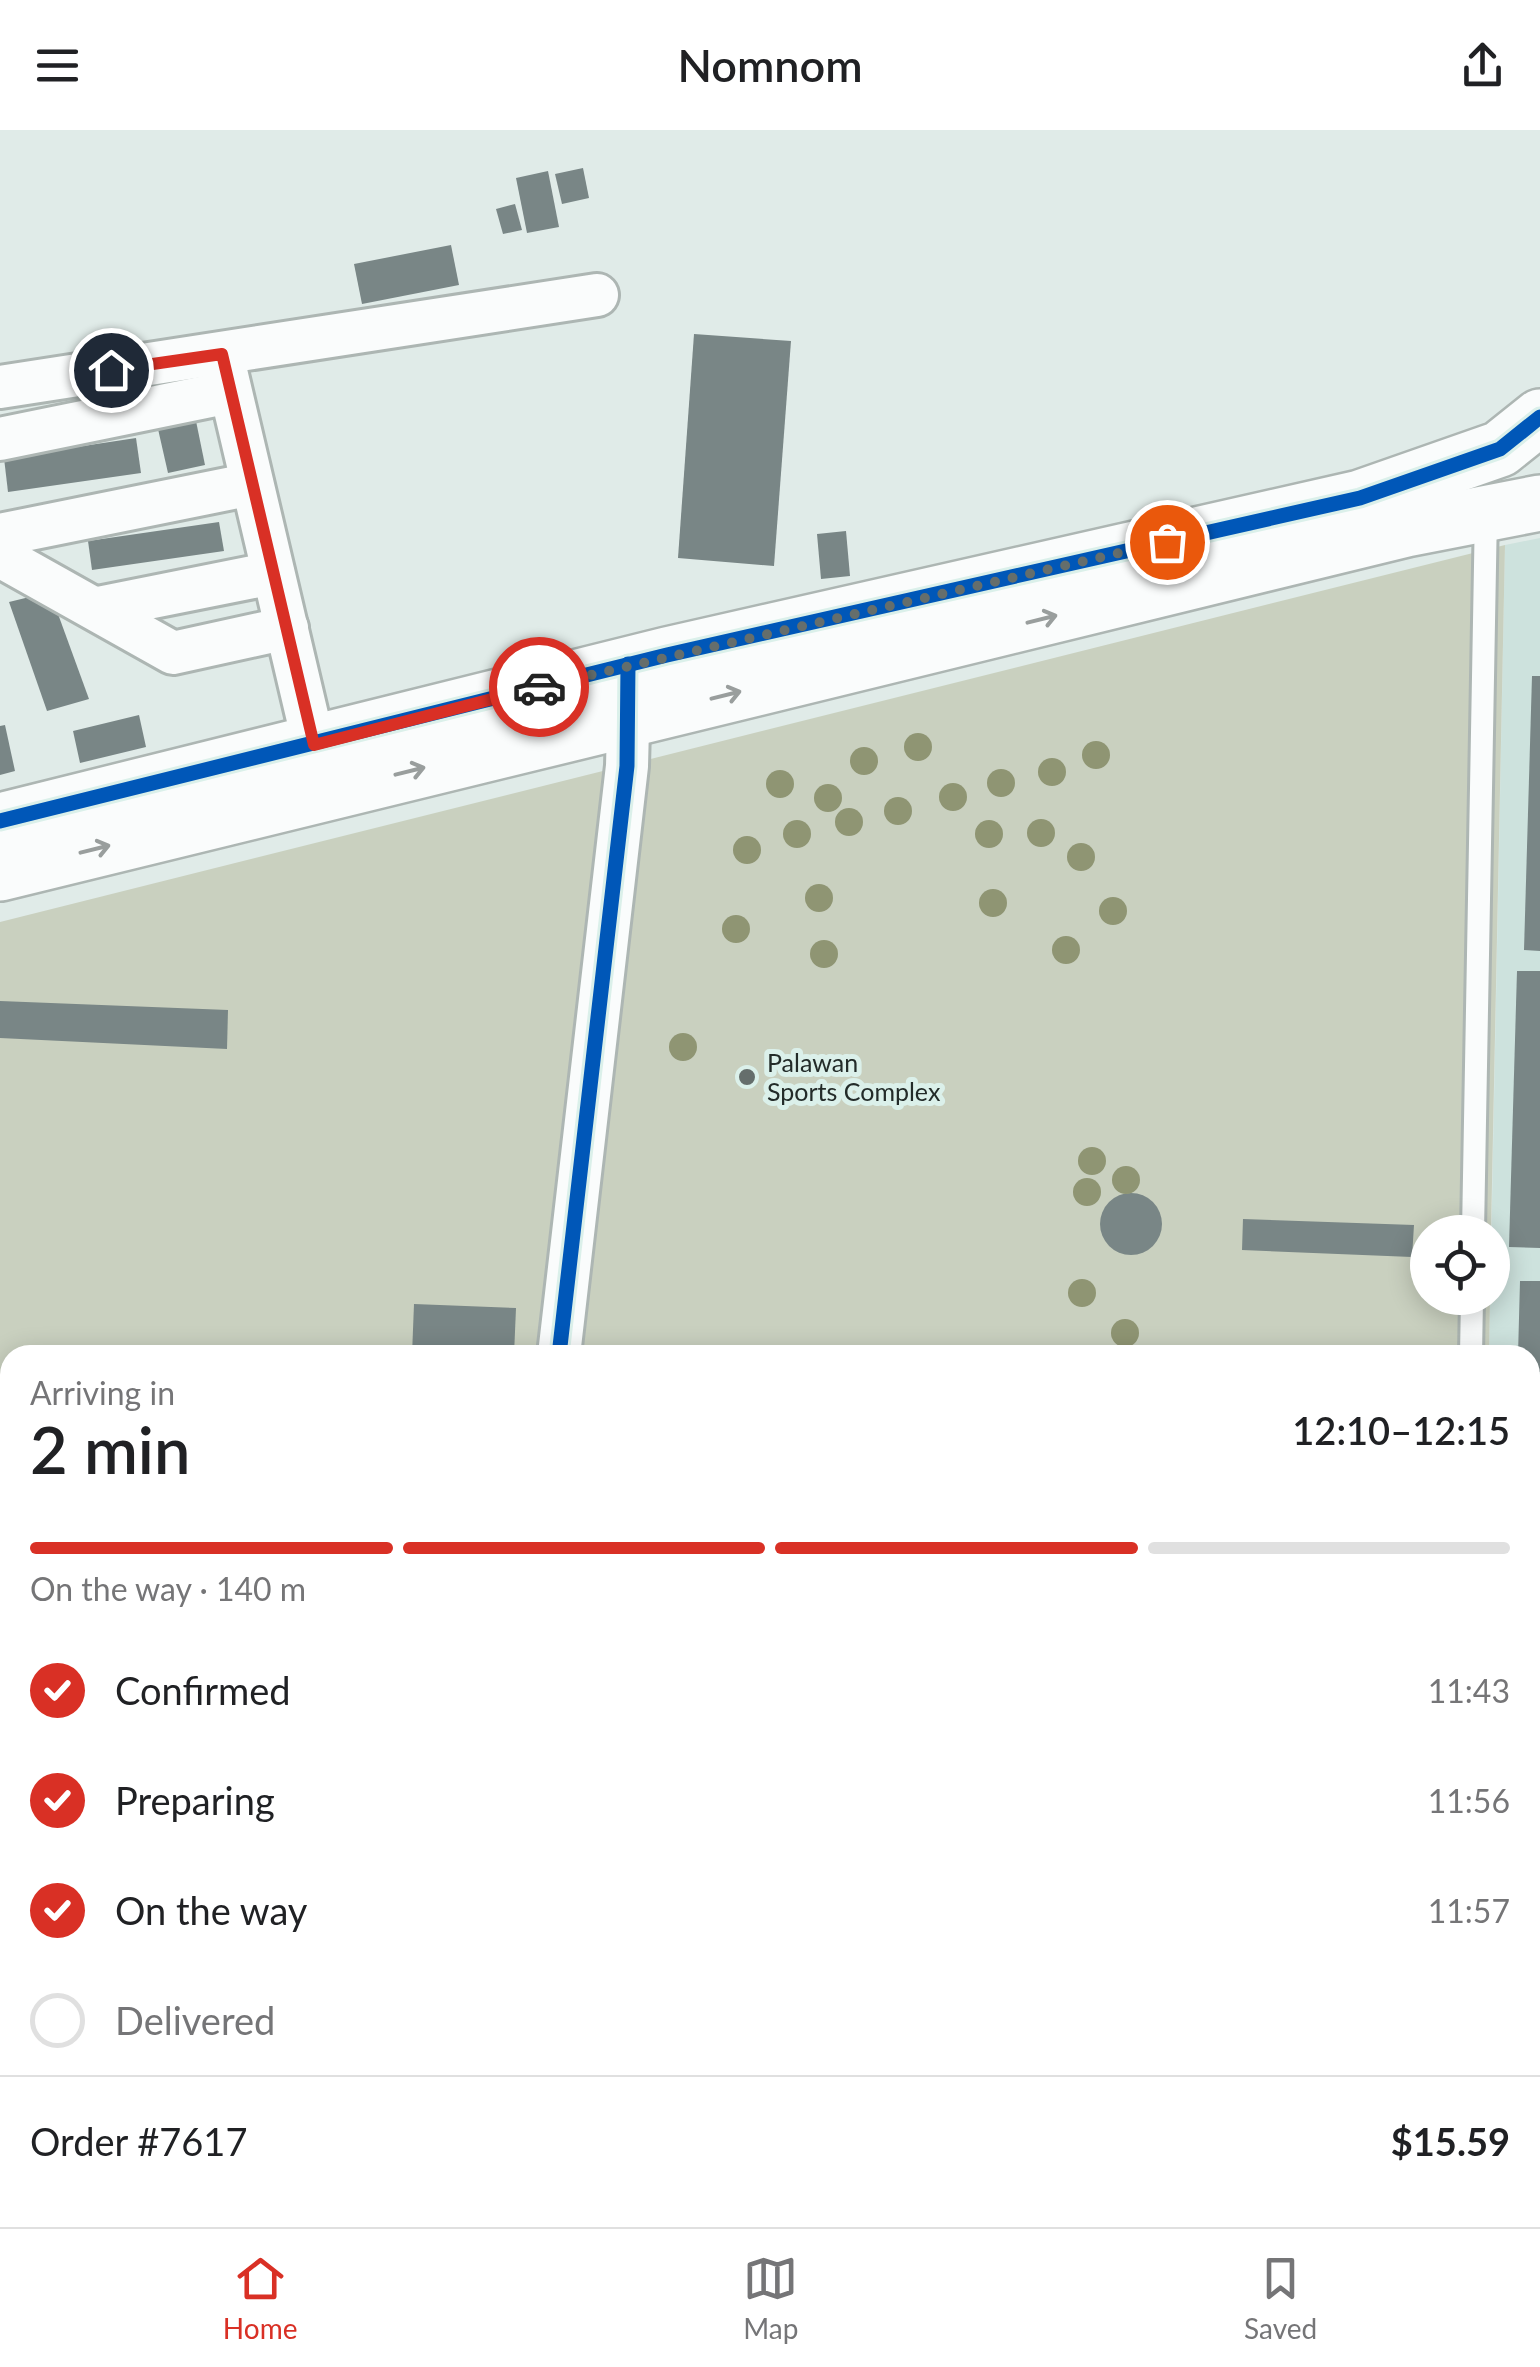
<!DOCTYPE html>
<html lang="en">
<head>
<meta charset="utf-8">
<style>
	:root { --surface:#fff; --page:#f2f2f2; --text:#202124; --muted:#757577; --line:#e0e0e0; --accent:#d93025 }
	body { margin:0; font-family:Lato,sans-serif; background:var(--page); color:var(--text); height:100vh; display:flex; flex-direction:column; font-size:38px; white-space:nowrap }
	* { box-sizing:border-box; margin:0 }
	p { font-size:32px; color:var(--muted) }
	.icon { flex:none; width:55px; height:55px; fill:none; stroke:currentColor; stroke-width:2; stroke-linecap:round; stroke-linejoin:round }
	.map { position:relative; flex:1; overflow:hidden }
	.sheet { position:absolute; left:0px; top:1215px; width:1540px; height:882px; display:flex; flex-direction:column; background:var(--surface); border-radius:30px 30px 0 0; box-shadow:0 5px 25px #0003 }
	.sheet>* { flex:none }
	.tools { position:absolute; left:1410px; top:1085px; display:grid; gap:20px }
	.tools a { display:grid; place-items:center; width:100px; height:100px; border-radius:50%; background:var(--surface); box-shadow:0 5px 25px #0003; font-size:50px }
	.pin { position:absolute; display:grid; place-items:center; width:85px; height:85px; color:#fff; margin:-42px; border:5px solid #fff; border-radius:50%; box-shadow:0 2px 10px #0007 }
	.courier { position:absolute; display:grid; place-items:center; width:100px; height:100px; margin:-50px; border:8px solid #d93025; border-radius:50%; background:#fff; color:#222; box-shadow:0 2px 12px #0007 }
	.overview em { font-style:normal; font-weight:600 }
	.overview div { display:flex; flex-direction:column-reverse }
	.overview { display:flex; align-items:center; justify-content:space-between; height:170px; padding:0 30px }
	h1 { font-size:65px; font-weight:600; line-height:75px }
	.bar { display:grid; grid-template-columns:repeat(4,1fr); gap:15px 10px; align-content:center; height:120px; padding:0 30px }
	.bar i { height:12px; border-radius:8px; background:var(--line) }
	.bar .active { background:var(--accent) }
	.bar p { grid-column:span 4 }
	.line { display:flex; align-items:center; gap:25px; padding:0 30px; border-top:2px solid var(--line) }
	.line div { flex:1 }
	ol { padding:0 30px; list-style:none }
	li { display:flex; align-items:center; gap:30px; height:110px }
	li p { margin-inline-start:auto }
	li .icon { padding:10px; border-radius:50%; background:var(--accent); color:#fff; stroke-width:4 }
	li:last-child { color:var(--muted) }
	li i { width:55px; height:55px; border:5px solid var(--line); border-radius:50% }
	header { display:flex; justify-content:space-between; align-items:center; height:130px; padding:0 30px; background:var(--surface); font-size:45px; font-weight:600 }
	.menu { display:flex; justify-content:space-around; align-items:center; height:140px; border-top:2px solid var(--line); background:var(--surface); font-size:28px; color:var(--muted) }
	.menu a { display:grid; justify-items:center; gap:5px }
	.menu .active { color:var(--accent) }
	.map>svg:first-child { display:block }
	.built { fill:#cde2dd }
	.green { fill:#c9d0bf }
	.building { fill:#798686 }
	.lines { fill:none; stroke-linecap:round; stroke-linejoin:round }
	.lane-casing { stroke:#adb6b3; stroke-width:28 }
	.street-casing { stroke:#adb6b3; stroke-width:48 }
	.secondary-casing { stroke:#adb6b3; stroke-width:60 }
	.lane { stroke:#fafcfc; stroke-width:22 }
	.street { stroke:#fafcfc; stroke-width:42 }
	.secondary { stroke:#fafcfc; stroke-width:55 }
	.cycleway-casing { stroke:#dbf0ea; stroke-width:21 }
	.cycleway { stroke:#0057b8; stroke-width:15 }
	.tree { fill:#8f9573 }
	.oneway { stroke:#999e9d }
	.done { stroke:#656e6c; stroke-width:10; stroke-dasharray:0 18 }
	.route { stroke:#d93025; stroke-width:12 }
	.poi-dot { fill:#656e6c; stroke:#dbf0ea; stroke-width:4 }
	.labels { text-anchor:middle; stroke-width:10; stroke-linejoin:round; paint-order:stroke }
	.poi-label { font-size:25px; fill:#232b29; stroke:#dbf0ea; text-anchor:start }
</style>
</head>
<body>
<header><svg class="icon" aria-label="menu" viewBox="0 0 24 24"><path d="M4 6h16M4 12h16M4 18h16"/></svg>Nomnom<svg class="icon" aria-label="share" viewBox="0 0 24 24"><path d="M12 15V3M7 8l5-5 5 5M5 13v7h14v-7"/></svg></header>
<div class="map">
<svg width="1540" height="2097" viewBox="0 0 1540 2097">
	<rect width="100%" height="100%" fill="#e0ebe8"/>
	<polygon class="built" points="1540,408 1540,2097 1470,2097 1470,2088 1530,2088 1530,1225 1489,1225 1505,415"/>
	<g class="green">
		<polygon points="1505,415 1491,1102 1428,1102 1428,1168 1490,1168 1489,1225 10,1225 10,1790 0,1790 0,792"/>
		<polygon points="261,2088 1470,2088 1470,2097 269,2097"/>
	</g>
	<g class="building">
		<polygon points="583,38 589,68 562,74 555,44"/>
		<polygon points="548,41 559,97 527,103 516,48"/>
		<polygon points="515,74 522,100 503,104 496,79"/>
		<polygon points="451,115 459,155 362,174 354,134"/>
		<polygon points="694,204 791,211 774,436 678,428"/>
		<polygon points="196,291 205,335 168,343 158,299"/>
		<polygon points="136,308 141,343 8,362 4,328"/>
		<polygon points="219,392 224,421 92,440 88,411"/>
		<polygon points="846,401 850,446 821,449 817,404"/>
		<polygon points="50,462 89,569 47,581 9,472"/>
		<polygon points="1532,546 1540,546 1540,821 1524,820"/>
		<polygon points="139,585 146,617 80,633 73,601"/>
		<polygon points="5,595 15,641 0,645 0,596"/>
		<polygon points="1517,841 1540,841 1540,1118 1509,1117"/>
		<polygon points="0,871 228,880 227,919 0,908"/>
		<circle cx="1131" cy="1094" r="31"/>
		<polygon points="1243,1089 1414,1095 1412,1127 1242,1120"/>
		<polygon points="1520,1151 1540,1151 1540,1242 1530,1242 1530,1225 1518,1225"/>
		<polygon points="414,1174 516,1178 514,1225 412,1225"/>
		<rect x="1530" y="1267" width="10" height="70"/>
		<polygon points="1540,1591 1540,1653 1530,1655 1530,1593"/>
		<polygon points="10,1657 10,1757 0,1756 0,1666"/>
		<rect x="1530" y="1789" width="10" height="218"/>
		<polygon points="1530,2033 1540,2033 1540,2097 1502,2097 1502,2088 1530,2088"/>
	</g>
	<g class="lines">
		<defs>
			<g id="lane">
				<polyline points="1473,1102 1486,381"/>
				<polyline points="1471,1225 1472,1168"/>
				<polyline points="1450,2097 1450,2088"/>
			</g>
			<g id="street">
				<polyline points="222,224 314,615"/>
				<polyline points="0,257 597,165"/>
				<polyline points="0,309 230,262"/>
				<polyline points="0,405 252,354"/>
				<polyline points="0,426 173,523 287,498"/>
				<polyline points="98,478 273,443"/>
				<polyline points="559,1225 627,636 629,560"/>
				<polyline points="0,1832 10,1831"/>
			</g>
			<g id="secondary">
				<polyline points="0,691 667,525 1360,368 1500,319 1540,287"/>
				<polyline points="0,743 1406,399 1540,373"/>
			</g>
		</defs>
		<use href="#lane" class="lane-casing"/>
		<use href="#street" class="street-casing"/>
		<use href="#secondary" class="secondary-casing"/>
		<use href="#lane" class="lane"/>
		<use href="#street" class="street"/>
		<use href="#secondary" class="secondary"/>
		<defs>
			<g id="cycleway">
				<polyline points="0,691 667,525 1360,368 1500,319 1540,287"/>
				<polyline points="559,1225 627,636 628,534"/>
			</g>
		</defs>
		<use href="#cycleway" class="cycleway-casing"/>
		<use href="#cycleway" class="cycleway"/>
	</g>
	<g class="tree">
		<circle cx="918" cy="617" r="14"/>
		<circle cx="1096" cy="625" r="14"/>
		<circle cx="864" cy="631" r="14"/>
		<circle cx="1052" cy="642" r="14"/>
		<circle cx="1001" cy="653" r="14"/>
		<circle cx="780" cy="654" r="14"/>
		<circle cx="953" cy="667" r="14"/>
		<circle cx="828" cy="668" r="14"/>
		<circle cx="898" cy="681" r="14"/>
		<circle cx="849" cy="692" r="14"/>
		<circle cx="1041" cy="703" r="14"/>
		<circle cx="797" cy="704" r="14"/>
		<circle cx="989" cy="704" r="14"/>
		<circle cx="747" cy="720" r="14"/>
		<circle cx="1081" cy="727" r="14"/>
		<circle cx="819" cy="768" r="14"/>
		<circle cx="993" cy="773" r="14"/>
		<circle cx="1113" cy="781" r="14"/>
		<circle cx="736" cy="799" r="14"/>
		<circle cx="1066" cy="820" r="14"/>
		<circle cx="824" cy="824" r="14"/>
		<circle cx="683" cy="917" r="14"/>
		<circle cx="1092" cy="1031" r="14"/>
		<circle cx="1126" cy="1050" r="14"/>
		<circle cx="1087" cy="1062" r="14"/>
		<circle cx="1082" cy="1163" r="14"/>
		<circle cx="1125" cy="1203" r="14"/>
	</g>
	<defs><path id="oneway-shaft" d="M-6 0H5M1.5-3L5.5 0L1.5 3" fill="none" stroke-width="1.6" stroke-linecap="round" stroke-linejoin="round" transform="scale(2.5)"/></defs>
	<g class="oneway">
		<use href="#oneway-shaft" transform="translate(1042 489) rotate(-14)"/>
		<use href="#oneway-shaft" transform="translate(726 565) rotate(-14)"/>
		<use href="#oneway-shaft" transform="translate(410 641) rotate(-14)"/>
		<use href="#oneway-shaft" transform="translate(95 719) rotate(-14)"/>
	</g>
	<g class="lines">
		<polyline class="done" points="539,557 1167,412"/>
		<polyline class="route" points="111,240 222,224 314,615 539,557"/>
	</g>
	<circle class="poi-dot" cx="747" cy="947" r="10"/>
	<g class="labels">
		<g class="poi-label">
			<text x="767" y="942">Palawan<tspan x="767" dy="29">Sports Complex</tspan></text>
		</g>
	</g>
</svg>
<div class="tools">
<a><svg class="icon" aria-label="locate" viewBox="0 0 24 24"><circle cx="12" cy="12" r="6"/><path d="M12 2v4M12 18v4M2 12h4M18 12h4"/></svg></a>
</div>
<div class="pin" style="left:1167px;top:412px;background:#ea580c"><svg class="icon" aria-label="bag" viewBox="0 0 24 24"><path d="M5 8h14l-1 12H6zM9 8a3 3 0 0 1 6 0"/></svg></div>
<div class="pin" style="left:111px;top:240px;background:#1f2937"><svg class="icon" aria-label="home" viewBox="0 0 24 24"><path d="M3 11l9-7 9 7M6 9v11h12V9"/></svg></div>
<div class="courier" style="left:539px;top:557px"><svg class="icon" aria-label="car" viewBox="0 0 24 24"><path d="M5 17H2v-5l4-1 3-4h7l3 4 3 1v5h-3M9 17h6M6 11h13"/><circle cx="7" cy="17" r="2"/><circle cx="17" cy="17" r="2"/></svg></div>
<section class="sheet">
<div class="overview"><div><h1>2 min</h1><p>Arriving in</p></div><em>12:10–12:15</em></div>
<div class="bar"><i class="active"></i><i class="active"></i><i class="active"></i><i></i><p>On the way · 140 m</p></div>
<ol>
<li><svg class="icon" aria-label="check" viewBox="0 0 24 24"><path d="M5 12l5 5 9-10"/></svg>Confirmed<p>11:43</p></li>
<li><svg class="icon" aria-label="check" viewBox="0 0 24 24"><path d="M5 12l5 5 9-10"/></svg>Preparing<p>11:56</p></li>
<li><svg class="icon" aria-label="check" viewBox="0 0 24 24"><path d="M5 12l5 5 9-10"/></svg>On the way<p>11:57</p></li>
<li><i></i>Delivered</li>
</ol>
<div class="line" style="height:130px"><div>Order #7617</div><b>$15.59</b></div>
</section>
</div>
<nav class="menu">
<a class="active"><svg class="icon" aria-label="home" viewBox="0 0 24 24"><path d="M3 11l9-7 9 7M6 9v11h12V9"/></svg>Home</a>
<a><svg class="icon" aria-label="map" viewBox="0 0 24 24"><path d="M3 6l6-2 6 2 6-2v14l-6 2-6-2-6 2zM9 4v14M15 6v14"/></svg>Map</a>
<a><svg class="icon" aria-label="saved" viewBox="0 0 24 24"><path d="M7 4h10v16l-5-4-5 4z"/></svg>Saved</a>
</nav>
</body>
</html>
